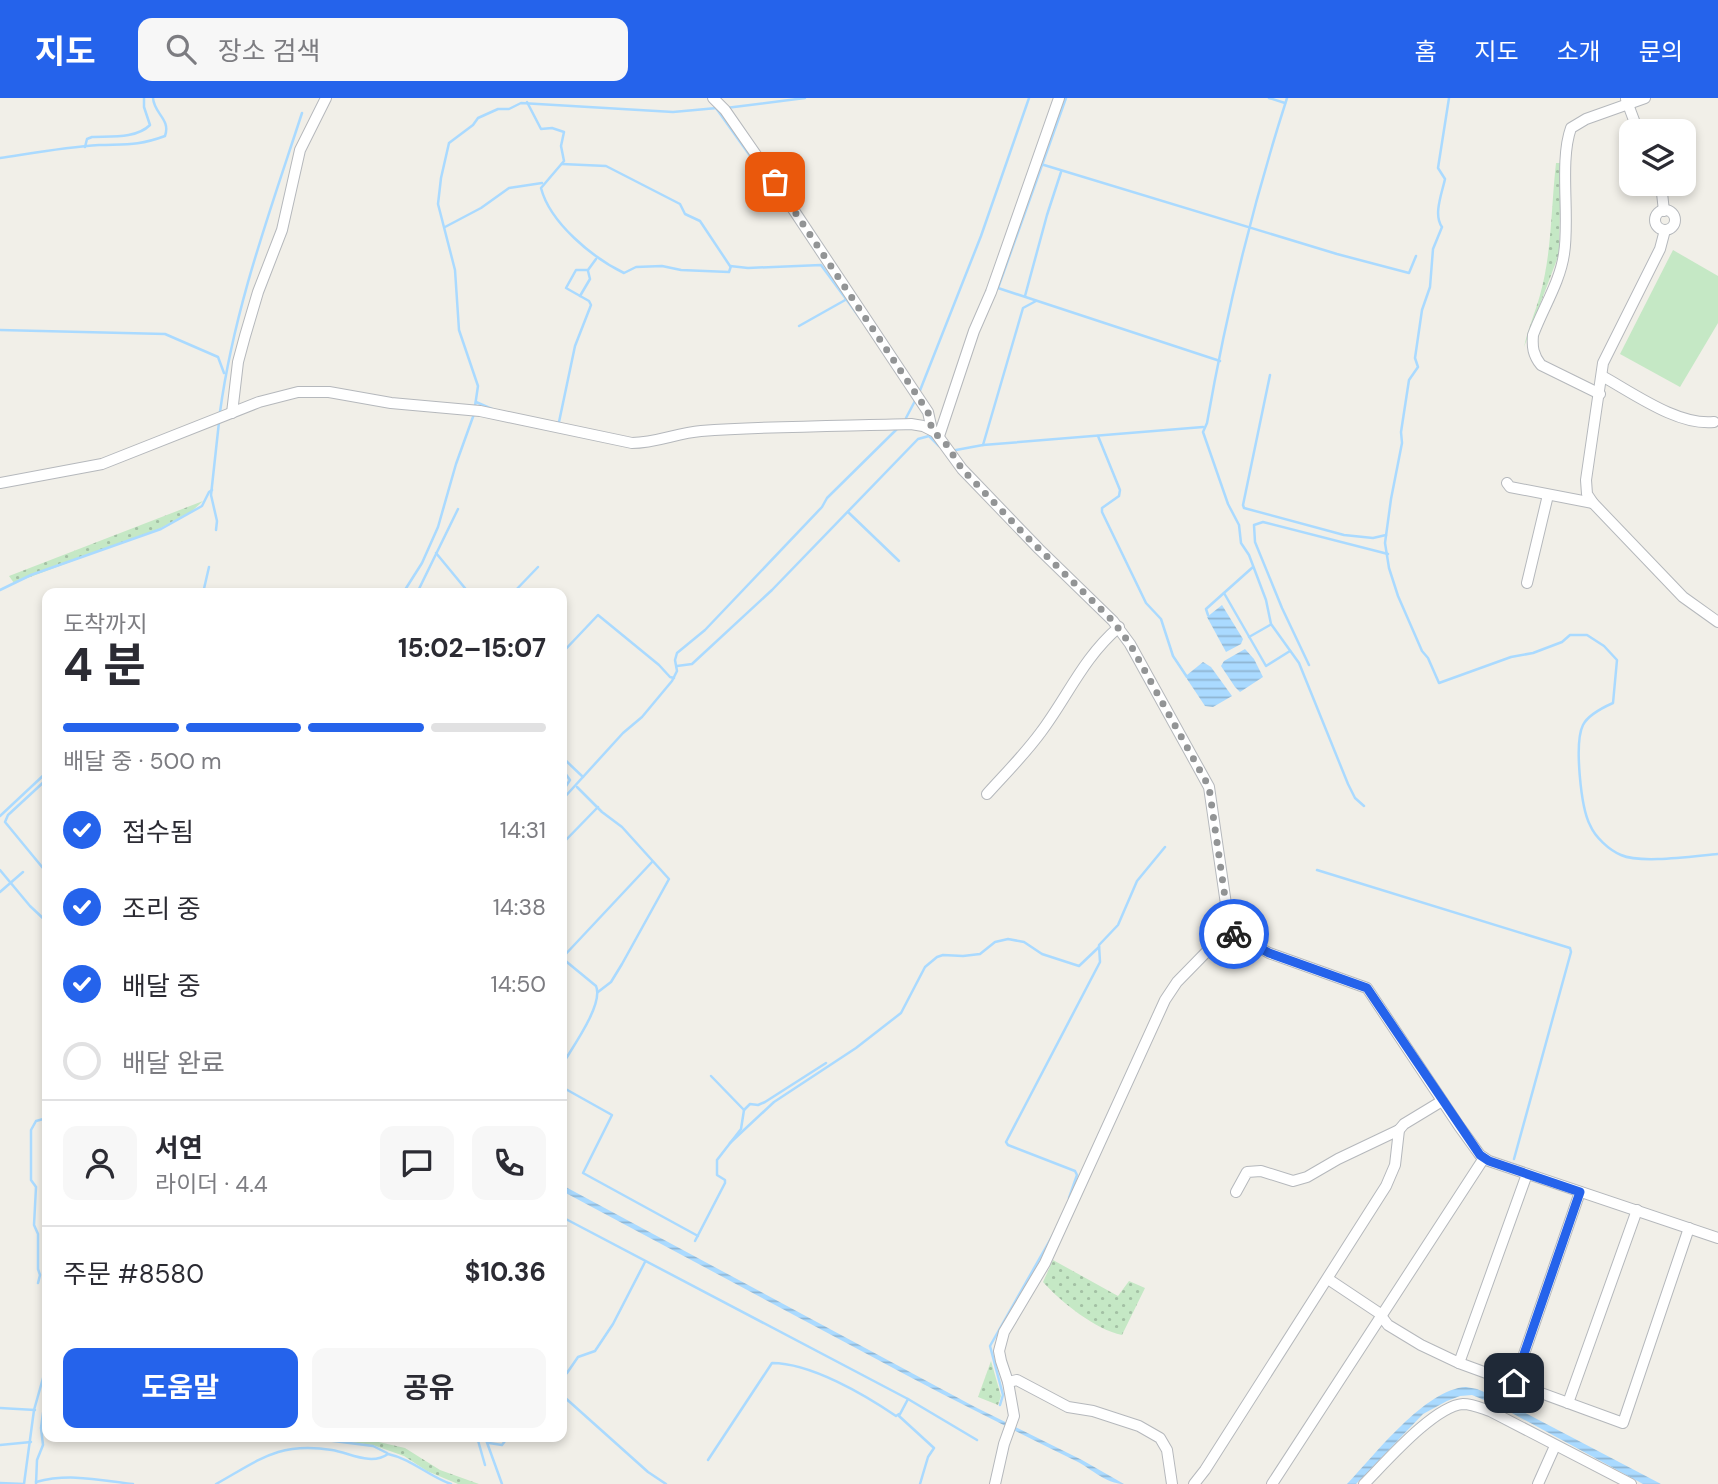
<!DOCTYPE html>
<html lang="ko">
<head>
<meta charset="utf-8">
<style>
	:root { --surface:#fff; --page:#f7f7f7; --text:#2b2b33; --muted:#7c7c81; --line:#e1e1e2; --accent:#2563eb }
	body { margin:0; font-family:"DM Sans","Noto Sans KR",sans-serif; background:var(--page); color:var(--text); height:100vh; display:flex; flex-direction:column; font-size:26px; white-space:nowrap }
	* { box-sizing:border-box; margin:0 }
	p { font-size:23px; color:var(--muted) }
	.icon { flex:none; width:38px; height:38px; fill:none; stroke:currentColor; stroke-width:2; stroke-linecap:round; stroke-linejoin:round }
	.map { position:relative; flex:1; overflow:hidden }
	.drawer { position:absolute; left:42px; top:490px; width:525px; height:854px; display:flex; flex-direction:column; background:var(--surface); border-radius:14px; box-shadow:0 4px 10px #0003 }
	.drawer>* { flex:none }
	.fabs { position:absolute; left:1619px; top:21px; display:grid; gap:14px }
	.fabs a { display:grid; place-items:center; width:77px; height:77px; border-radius:14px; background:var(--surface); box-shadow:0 4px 10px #0003; font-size:35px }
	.pin { position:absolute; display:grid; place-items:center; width:60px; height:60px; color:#fff; margin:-30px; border-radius:14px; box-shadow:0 4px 10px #0006 }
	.courier { position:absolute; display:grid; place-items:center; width:70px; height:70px; margin:-35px; border:5px solid #2563eb; border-radius:50%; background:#fff; color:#222; box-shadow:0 2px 9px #0007 }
	.overview em { font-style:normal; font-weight:700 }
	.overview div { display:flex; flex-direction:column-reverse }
	.overview { display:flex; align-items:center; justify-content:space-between; height:119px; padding:0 21px }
	h1 { font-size:46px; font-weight:700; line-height:52px }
	.bar { display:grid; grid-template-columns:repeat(4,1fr); gap:10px 7px; align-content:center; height:84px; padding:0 21px }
	.bar i { height:9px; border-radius:5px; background:var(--line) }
	.bar .on { background:var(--accent) }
	.bar p { grid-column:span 4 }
	.line { display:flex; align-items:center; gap:18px; padding:0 21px; border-top:2px solid var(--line) }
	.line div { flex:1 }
	.round { display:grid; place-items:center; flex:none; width:74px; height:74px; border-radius:14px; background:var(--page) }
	ol { padding:0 21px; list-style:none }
	li { display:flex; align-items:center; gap:21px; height:77px }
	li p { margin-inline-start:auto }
	li .icon { padding:7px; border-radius:50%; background:var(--accent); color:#fff; stroke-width:4 }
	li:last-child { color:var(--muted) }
	li i { width:38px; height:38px; border:4px solid var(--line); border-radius:50% }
	.button { display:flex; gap:14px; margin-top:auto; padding:14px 21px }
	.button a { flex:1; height:80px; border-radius:14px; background:var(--accent); color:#fff; font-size:28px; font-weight:700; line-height:80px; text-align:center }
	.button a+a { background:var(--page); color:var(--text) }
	header { display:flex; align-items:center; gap:42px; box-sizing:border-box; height:98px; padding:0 35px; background:var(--accent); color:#fff }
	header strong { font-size:33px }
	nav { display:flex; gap:38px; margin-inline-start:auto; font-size:24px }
	.search { width:490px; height:63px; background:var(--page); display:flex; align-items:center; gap:18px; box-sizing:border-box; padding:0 24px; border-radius:14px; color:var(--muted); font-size:26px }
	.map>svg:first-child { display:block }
	.grass { fill:url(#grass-dots) }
	.garden { fill:#c5e8c5 }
	.water { fill:url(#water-rules) }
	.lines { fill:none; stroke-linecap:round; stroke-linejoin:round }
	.stream { stroke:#aadaff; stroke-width:2.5 }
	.street-casing { stroke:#b5b8bc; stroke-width:12 }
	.street { stroke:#fff; stroke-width:10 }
	.done { stroke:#929495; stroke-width:7; stroke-dasharray:0 12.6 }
	.route { stroke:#2563eb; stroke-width:9 }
</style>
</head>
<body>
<header>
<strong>지도</strong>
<div class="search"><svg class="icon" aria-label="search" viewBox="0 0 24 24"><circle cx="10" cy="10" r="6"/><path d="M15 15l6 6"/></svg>장소 검색</div>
<nav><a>홈</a><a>지도</a><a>소개</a><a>문의</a></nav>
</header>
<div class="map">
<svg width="1718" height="1386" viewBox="0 0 1718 1386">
	<defs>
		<pattern id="grass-dots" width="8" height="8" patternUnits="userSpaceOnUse" patternTransform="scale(1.75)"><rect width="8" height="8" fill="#c5e8c5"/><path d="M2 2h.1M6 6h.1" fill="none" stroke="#a3c0a4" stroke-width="1.8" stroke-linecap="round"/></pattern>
		<pattern id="water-rules" width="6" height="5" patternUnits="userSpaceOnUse" patternTransform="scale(1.75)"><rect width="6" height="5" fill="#aadaff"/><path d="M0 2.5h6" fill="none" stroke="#8eb4d2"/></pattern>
	</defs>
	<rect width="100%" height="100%" fill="#f1efe8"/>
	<g class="grass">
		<path d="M 1556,65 L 1561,65 L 1559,156 L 1524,249 C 1528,231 1535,215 1540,197 C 1552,155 1551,109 1556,65 Z"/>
		<polygon points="203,403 191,414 161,430 14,485 9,478"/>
		<path d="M 1053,1162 L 1118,1198 L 1129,1183 L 1145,1190 L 1122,1237 C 1096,1232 1061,1204 1043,1184 Z"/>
		<polygon points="991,1263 1001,1298 998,1307 978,1299"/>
		<polygon points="312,1339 357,1339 405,1350 440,1372 479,1386 458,1386 427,1373 404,1358 373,1347"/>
	</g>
	<polygon class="garden" points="1673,152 1718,178 1718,225 1680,289 1620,256"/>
	<g class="water">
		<polygon points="1222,507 1243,541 1241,546 1226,554 1207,519"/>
		<polygon points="1245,551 1254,561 1263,579 1240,594 1235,589 1221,568 1224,563"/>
		<polygon points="1203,564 1211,569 1232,598 1213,609 1205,608 1187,581 1187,577"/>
		<path d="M 562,1087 L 975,1309 L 1082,1362 L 1124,1386 C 1106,1386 1092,1371 1076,1363 C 1005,1328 935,1293 867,1256 L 562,1093 Z"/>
		<path d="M 1466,1289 L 1477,1291 L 1489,1296 L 1661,1386 L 1643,1386 L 1499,1308 L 1472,1297 L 1460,1298 L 1447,1303 L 1423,1316 L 1356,1386 L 1347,1386 C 1375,1357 1425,1291 1466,1289 Z"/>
	</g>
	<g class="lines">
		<g class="stream">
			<polyline points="1066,0 998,190 1220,263"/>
			<polyline points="1269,0 1285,5"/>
			<path d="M 1287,0 C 1253,106 1226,216 1207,325 L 1203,334 L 1228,406 L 1239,427 L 1241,445 L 1249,457 L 1266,502 L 1271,526 L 1299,565 L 1348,686 L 1355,700 L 1364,708"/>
			<path d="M 1449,0 L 1438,70 L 1445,81 C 1442,95 1433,117 1442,129 L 1433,151 L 1430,189 L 1422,212 L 1415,260 L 1418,269 L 1409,282 L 1401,334 L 1402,345 L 1391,401 L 1385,445 L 1389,470 L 1398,498 L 1422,553 L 1428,560 L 1439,585 L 1511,559 L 1533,555 L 1562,544 L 1570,537 L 1587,537 L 1604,548 L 1617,562 L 1613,605 C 1604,609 1588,617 1583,627 C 1574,645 1581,710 1590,727 C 1595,739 1609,752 1621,757 C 1641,766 1694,758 1718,756"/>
			<path d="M 527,4 L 541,31 L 552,30 L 564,34 L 561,48 L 564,63 L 541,90 C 550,125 593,160 624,175 L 636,169 L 662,168 L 681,172 L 729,174 L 731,168"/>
			<polyline points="716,10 758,69"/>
			<polyline points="726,10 805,0"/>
			<path d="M 85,49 L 87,41 L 92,39 C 110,38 136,41 150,27 L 144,9 L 144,0"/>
			<path d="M 0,60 C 33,55 66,49 99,47 C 126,46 138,48 165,38 C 171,21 154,16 153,0"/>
			<polyline points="562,66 606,68 680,106 685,116 700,123 730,168 748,170 821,167 860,220"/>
			<polyline points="1044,67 1337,156 1409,175 1416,158"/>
			<polyline points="445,129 481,110 509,90 542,85"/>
			<polyline points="580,198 590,181 588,173"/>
			<polyline points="1025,198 1047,117 1061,74"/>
			<polyline points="799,228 847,201"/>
			<polyline points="0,232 165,236 218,259 224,275"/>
			<polyline points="1270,277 1243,407 1244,410 1344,437 1373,440 1386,437"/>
			<polyline points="919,295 981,138 1029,0"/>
			<polyline points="476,304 492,311"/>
			<polyline points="475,308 478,288 459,232 455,172 438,106 441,80 449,45 473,27 478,20 498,11 509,11 521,5 673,14 717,10"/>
			<path d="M 220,314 C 234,211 270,113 302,15"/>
			<polyline points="906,320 916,301"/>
			<polyline points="557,325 559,324 575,248 591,207 589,203 566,190 576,172 588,172 596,161"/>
			<polyline points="1098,338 1120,392 1119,398 1102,410 1102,414 1146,505 1161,521 1173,558 1187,579"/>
			<polyline points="983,347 1023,210 1036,203"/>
			<polyline points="956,352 983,347 1203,329"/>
			<polyline points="848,414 899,463"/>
			<polyline points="216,432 217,423 211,397 219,324"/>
			<polyline points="436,455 469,495"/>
			<polyline points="0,492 31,477 161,431 202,408 209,394 212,392"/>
			<polyline points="203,495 209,469"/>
			<polyline points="403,495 422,465 438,429 456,366 474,316"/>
			<polyline points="417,495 458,411"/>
			<polyline points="513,495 538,469"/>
			<polyline points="1224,495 1266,568 1290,553"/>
			<polyline points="1208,517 1206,511 1253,469"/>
			<polyline points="1249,539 1270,527"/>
			<polyline points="562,555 598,517 659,567 670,579 674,580"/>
			<polyline points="1309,567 1282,510 1255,444 1254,427 1263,424 1388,456"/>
			<polyline points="677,568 692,566 772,492 918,341 929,338 939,348"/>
			<polyline points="562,659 583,679"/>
			<polyline points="562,671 570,682 562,694"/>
			<polyline points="47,681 8,717 5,724 47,775"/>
			<polyline points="577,689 602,714 622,729 669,781 622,866 611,884 598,894"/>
			<polyline points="562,702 623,635 642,619 672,583 677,573 675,562 677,555 705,532 822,409 827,400 899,329"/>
			<polyline points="0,718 47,674"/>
			<polyline points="562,746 598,709"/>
			<polyline points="0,772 30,808 47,824"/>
			<polyline points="1317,772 1570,850 1571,854 1514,1061"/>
			<polyline points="0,794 23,774"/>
			<path d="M 562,860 L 596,888 C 604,906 572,950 562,967"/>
			<polyline points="562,860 652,764"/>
			<polyline points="562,989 612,1017 583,1075 698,1138"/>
			<polyline points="744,1012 750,1006 758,1007 765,1004 826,965"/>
			<polyline points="730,1045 774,1004 856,950 901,915 925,869 937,859 943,857 963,858 980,856 995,844 1008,841 1024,844 1042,856 1079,868 1099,849"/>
			<polyline points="1069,1100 1077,1077 1075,1073 1008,1047 1006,1044 1100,864 1099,847 1118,827 1137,783 1165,749"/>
			<polyline points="562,1119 908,1301 977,1342"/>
			<polyline points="695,1143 725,1085 725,1082 717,1077 717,1062 741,1031 744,1012 711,978"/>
			<polyline points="38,1185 40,1177 38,1171 38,1136 34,1127 36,1089 31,1082 31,1032 36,1023 47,1020"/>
			<polyline points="562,1279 567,1275 578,1259 595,1253 613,1226 645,1164"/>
			<polyline points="562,1297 648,1374 666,1386"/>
			<polyline points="908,1301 899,1318 934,1350 928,1359 920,1386"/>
			<polyline points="1000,1307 1003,1297 990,1248 1054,1135"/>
			<polyline points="0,1310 35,1312"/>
			<polyline points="154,1339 167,1339"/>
			<polyline points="177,1339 228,1341 258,1339"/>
			<polyline points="302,1339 373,1348 387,1355"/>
			<polyline points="477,1339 485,1367"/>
			<polyline points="485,1339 502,1386"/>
			<polyline points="489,1345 502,1347 508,1339"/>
			<polyline points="0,1347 31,1344"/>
			<path d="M 708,1362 L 772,1265 C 811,1265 865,1297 896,1318 L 899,1316"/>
			<path d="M 36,1384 C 69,1375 99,1382 133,1386"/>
			<polyline points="0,1385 24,1386 34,1312 47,1266"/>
			<polyline points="36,1386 37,1362 43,1347 41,1330 43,1315 47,1298"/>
			<path d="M 216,1386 C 261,1361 278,1344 332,1352 C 350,1355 371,1368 388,1356 C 412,1361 428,1378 451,1386"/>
		</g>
		<defs>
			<g id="street">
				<polyline points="713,0 725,12 775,84 900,272 928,314 932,332"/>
				<polyline points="1626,1 1638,33"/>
				<polyline points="1661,86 1664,113"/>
				<circle cx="1665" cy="122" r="10"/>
				<polyline points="1665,132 1660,151 1603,265 1586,382 1587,396 1593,405 1683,499 1718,524"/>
				<path d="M 1602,278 C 1633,295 1678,328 1714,324"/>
				<path d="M 1600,296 L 1541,267 C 1533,257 1532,249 1533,237 C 1543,210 1560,184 1564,156 C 1570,119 1559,63 1571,30 L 1586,21 L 1645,0"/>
				<polyline points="232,315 238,264 245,238 258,194 282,132 300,52 326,0"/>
				<polyline points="939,338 974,233 991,194 1059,0"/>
				<path d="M 0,385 L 102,366 L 259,304 L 298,294 L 329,294 L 391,305 L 480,313 L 632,345 C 656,345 677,335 701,333 C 771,328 841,328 911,326 L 923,328 L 935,334 L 962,371 L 1039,451 L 1113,523 L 1130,546 L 1209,689 L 1228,820 L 1220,840 L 1177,884 L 1165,902 L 1045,1165 L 1004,1234 L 999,1253 L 1001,1263 L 1008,1284 L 1014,1318 L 1004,1346 L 995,1386"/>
				<polyline points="1507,385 1510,389 1593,405"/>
				<polyline points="1527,485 1548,397"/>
				<path d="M 987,696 C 1005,676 1025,656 1041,634 C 1068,598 1083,560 1119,529"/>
				<polyline points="1226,831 1269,855 1367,890 1459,1028 1480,1057 1489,1063 1718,1140"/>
				<polyline points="1236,1094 1247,1074 1261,1073 1293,1083 1307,1079 1338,1061 1399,1032"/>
				<polyline points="1328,1181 1379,1215 1388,1227 1421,1247 1459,1265 1623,1325 1689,1130"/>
				<polyline points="1459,1265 1527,1076"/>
				<polyline points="1008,1284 1017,1282 1068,1309 1093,1313 1139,1328 1160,1340 1167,1352 1172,1386"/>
				<polyline points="1514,1285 1580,1094"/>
				<polyline points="1568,1305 1637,1112"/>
				<polyline points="1194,1386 1205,1372 1386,1088 1395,1067 1399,1032 1404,1026 1442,1003"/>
				<polyline points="1272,1386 1484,1060"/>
				<path d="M 1364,1386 C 1385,1365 1434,1308 1463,1306 C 1472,1306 1481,1310 1490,1313 L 1631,1386"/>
				<polyline points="1538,1386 1555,1348"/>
			</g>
		</defs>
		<use href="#street" class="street-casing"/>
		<use href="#street" class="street"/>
	</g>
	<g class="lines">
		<polyline class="done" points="775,84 928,314 932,332 946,346 962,371 1026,438 1113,523 1130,546 1209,689 1228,820 1226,831 1234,836"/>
		<polyline class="route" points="1234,836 1269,855 1367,890 1480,1057 1489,1063 1580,1094 1514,1285"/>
	</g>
</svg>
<div class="fabs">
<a><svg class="icon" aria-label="layers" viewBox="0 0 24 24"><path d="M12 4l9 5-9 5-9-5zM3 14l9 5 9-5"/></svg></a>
</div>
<div class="pin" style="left:775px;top:84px;background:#ea580c"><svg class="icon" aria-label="bag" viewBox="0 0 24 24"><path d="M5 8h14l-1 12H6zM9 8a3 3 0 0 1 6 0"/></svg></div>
<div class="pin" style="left:1514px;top:1285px;background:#1f2937"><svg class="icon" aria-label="home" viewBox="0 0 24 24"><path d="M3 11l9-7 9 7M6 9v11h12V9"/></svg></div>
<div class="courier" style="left:1234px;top:836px"><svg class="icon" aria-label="bike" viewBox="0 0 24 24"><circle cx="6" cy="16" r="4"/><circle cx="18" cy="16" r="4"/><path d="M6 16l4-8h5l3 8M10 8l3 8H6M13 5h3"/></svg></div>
<section class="drawer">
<div class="overview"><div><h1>4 분</h1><p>도착까지</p></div><em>15:02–15:07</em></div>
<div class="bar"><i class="on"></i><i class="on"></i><i class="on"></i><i></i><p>배달 중 · 500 m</p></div>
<ol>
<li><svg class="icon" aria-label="check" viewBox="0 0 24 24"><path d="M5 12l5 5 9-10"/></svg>접수됨<p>14:31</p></li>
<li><svg class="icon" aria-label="check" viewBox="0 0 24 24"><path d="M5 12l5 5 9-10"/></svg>조리 중<p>14:38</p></li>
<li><svg class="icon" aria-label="check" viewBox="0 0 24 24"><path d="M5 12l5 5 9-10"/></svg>배달 중<p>14:50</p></li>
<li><i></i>배달 완료</li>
</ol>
<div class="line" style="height:126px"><a class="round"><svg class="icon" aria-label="person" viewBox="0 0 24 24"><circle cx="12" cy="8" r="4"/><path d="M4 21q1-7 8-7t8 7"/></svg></a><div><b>서연</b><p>라이더 · 4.4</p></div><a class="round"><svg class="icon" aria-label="chat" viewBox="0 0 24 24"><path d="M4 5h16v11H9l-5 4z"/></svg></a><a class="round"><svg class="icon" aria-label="phone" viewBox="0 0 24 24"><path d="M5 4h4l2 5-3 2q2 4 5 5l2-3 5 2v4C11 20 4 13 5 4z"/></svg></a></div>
<div class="line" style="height:91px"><div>주문 #8580</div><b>$10.36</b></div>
<div class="button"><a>도움말</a><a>공유</a></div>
</section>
</div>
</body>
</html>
